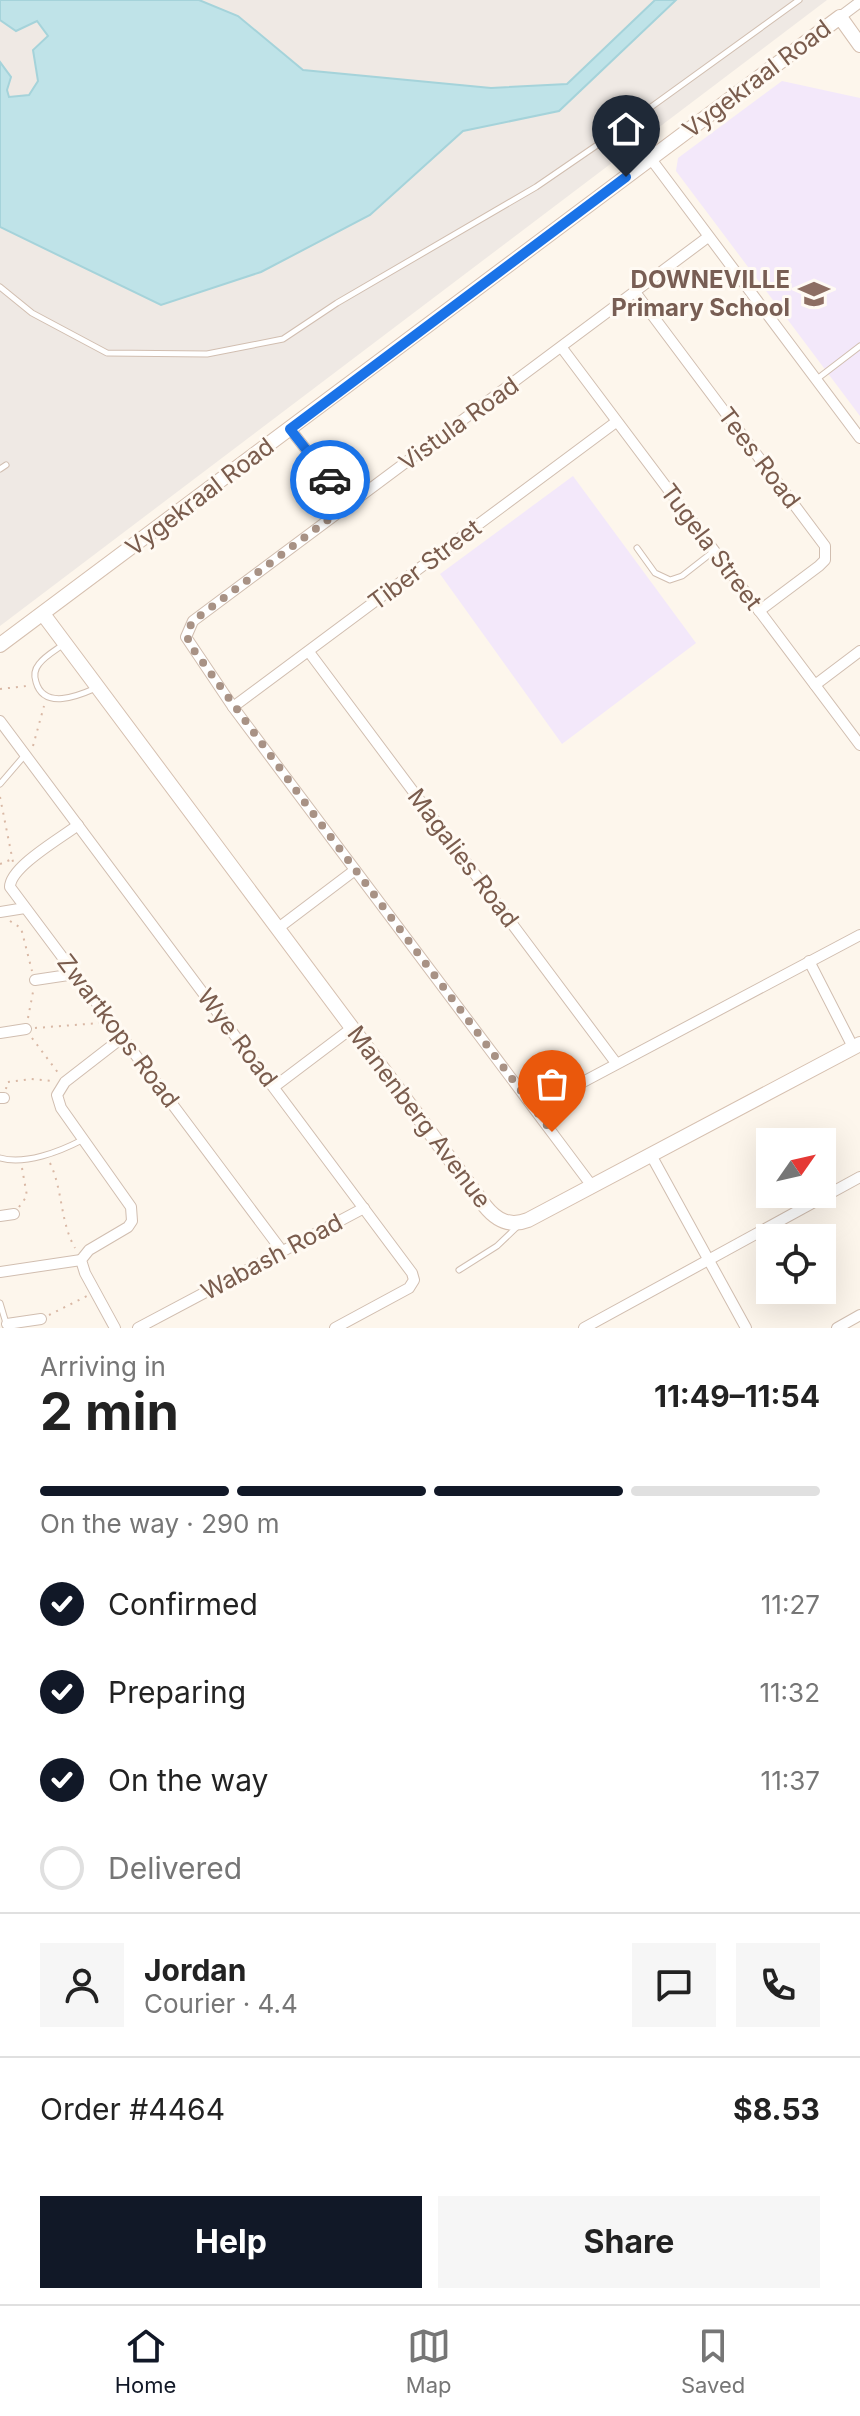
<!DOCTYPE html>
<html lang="en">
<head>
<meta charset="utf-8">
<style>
	:root { --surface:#fff; --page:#f6f6f6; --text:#222; --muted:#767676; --line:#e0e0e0; --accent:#111827 }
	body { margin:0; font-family:Inter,sans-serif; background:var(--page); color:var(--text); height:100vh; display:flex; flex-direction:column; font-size:30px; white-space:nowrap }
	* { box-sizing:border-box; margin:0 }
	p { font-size:26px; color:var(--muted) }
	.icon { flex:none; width:44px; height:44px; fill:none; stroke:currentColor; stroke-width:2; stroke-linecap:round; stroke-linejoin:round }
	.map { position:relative; height:1328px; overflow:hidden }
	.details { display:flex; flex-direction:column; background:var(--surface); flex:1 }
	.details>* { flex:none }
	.needle { width:52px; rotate:56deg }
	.controls { position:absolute; left:756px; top:1128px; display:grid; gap:16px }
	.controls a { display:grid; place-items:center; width:80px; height:80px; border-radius:0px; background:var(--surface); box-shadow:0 8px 32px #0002; font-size:40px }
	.pin { position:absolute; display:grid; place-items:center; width:68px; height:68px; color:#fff; margin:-82px -34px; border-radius:50% 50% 50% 0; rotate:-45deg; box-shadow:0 0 8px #0007 }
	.pin .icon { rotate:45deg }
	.courier { position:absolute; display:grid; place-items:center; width:80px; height:80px; margin:-40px; border:6px solid #1a73e8; border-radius:50%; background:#fff; color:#222; box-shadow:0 2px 10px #0007 }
	.head em { font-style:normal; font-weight:700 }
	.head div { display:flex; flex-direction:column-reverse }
	.head { display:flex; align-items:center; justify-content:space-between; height:136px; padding:0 40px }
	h1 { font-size:52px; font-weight:700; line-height:60px }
	.bar { display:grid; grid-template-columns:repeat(4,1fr); gap:12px 8px; align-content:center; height:96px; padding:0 40px }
	.bar i { height:10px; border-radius:6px; background:var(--line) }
	.bar .active { background:var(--accent) }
	.bar p { grid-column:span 4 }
	.line { display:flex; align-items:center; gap:20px; padding:0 40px; border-top:2px solid var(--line) }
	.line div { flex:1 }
	.round { display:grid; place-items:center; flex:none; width:84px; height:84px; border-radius:0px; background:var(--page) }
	ol { padding:0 40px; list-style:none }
	li { display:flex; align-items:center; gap:24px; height:88px }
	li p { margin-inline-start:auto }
	li .icon { padding:8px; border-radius:50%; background:var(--accent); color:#fff; stroke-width:4 }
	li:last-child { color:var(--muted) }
	li i { width:44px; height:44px; border:4px solid var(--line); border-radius:50% }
	.cta { display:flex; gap:16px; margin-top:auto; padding:16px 40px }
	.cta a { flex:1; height:92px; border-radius:0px; background:var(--accent); color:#fff; font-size:32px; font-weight:700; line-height:92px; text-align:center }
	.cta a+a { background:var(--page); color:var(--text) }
	.menu { display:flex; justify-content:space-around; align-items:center; height:112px; border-top:2px solid var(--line); background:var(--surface); font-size:22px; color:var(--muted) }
	.menu a { display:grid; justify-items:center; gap:4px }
	.menu .active { color:var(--accent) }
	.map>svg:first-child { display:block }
	.industrial { fill:#efe9e4 }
	.education { fill:#f3e8fa }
	.water { fill:#bfe3e8; stroke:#a5d3da; stroke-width:2 }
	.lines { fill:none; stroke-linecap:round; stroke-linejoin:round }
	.lane-casing { stroke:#d1beb0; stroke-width:7 }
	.street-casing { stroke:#d1beb0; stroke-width:12 }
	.secondary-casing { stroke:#d6c0b0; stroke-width:16 }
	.path { stroke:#d9b8a5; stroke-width:2; stroke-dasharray:2 6; stroke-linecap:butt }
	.lane { stroke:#fff; stroke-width:5 }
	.street { stroke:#fff; stroke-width:10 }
	.secondary { stroke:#fff; stroke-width:14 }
	.done { stroke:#a89285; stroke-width:8; stroke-dasharray:0 14.4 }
	.route { stroke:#1a73e8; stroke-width:10 }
	.labels { text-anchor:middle; stroke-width:6; stroke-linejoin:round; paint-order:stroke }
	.street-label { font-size:24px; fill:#7a5c4d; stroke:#fffaf3 }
	.education-label { font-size:24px; font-weight:bold; fill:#785e54; stroke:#fffaf3; text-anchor:end }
</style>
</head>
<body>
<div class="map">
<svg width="860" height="1328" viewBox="0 0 860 1328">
	<rect width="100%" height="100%" fill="#fdf6ec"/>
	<polygon class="industrial" points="0,0 827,0 0,626"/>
	<g class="education">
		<polygon points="782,81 860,98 860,416 676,171 678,158"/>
		<polygon points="573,476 696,643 562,744 440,574"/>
	</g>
	<polygon class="water" points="0,0 199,0 238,16 303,70 491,88 567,84 655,0 676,0 559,111 463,131 370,215 261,272 161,305 0,227 0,62 11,77 7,90 9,97 29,95 38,81 33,50 48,36 37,21 16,31 0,20"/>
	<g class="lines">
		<defs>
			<g id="lane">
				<polyline points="0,287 32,313 107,353 207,354 283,339 337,303 536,187 622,128 799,0"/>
				<polyline points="817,379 860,346"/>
				<polyline points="0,469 6,465"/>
				<polyline points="637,548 655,573 670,580 682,576 714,551"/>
				<path d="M 64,644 C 56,650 45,656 39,664 C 34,670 34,676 36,682 C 44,710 78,696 96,688"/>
				<polyline points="0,784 25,755"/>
				<path d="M 0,1158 C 25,1165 59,1152 82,1140"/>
				<polyline points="459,1270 497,1246 519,1225"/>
				<polyline points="0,1303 6,1323"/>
			</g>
			<g id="street">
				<polyline points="840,17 860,2"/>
				<polyline points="651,159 860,438"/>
				<polyline points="635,292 825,546 825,560 819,566 759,611"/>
				<polyline points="562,348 860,745"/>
				<polyline points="290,429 349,504"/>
				<polyline points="309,652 616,1063"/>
				<polyline points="815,685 860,651"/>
				<polyline points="233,707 616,422"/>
				<polyline points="0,721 412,1273 414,1280 409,1288 335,1328"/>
				<path d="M 78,825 C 61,838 10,867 10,887 L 282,1251"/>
				<polyline points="0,912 25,908"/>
				<polyline points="277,929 355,870"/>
				<polyline points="809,961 853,1047"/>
				<polyline points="35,980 75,974"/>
				<polyline points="0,1033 26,1029"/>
				<polyline points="274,1087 352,1028"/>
				<polyline points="0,1098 4,1098"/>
				<polyline points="534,1108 860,935"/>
				<polyline points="651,1155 746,1328"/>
				<polyline points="592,1186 233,707 186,637 193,621 708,237"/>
				<polyline points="0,1216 14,1214"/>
				<polyline points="0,1272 81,1260"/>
				<polyline points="7,1324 41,1319"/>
				<polyline points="115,1328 85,1273 81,1260 89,1250 128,1227 132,1221 131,1207 61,1108 57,1095 65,1082 123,1037"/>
				<polyline points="138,1328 364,1208"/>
				<polyline points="584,1328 860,1177"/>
				<polyline points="837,1328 860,1315"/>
			</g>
			<g id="secondary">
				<path d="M 43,614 L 485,1206 C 497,1221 510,1227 528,1220 L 860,1044"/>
				<polyline points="0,645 840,17 860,45"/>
			</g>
		</defs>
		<use href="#lane" class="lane-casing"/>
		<use href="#street" class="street-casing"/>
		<use href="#secondary" class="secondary-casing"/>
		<g class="path">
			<polyline points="0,689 27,686"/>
			<polyline points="33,746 44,706"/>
			<polyline points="0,797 13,862"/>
			<polyline points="0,864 10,860"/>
			<polyline points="10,921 21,928 32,971"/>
			<polyline points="28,1018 33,992"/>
			<polyline points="35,1028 100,1023"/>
			<polyline points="32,1038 59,1074"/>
			<polyline points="6,1089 7,1082 31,1079 53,1081"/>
			<path d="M 50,1163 C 63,1190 60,1222 75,1248"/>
			<polyline points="19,1207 27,1196 22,1168"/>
			<polyline points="49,1315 87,1296"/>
		</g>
		<use href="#lane" class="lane"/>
		<use href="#street" class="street"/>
		<use href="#secondary" class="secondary"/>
	</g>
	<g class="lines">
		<polyline class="done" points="330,480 349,504 193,621 188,630 188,642 303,800 552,1132"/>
		<polyline class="route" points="330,480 290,429 626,177"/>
	</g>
	<defs>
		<symbol id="school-bare" viewBox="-9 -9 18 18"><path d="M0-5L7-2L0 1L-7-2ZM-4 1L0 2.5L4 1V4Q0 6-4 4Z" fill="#8d6e63" stroke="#fffaf3" stroke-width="2.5" paint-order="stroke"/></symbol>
	</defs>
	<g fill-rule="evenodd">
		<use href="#school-bare" x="792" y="272" width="44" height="44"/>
	</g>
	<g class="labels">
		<g class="street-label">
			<text transform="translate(757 79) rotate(-37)" y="8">Vygekraal Road</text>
			<text transform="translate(459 424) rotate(-36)" y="8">Vistula Road</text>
			<text transform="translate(759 458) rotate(53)" y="8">Tees Road</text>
			<text transform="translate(200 497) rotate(-37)" y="8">Vygekraal Road</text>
			<text transform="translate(711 547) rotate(53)" y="8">Tugela Street</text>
			<text transform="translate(425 565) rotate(-37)" y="8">Tiber Street</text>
			<text transform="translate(463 858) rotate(53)" y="8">Magalies Road</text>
			<text transform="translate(118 1031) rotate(53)" y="8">Zwartkops Road</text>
			<text transform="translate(237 1038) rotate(53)" y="8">Wye Road</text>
			<text transform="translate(419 1117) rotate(53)" y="8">Manenberg Avenue</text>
			<text transform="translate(272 1257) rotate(-28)" y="8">Wabash Road</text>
		</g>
		<g class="education-label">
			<text x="790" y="288">DOWNEVILLE<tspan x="790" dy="28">Primary School</tspan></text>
		</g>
	</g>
</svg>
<div class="controls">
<a><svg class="needle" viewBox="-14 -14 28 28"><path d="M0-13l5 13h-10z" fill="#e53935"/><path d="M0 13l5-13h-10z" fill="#767676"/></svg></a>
<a><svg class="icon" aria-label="locate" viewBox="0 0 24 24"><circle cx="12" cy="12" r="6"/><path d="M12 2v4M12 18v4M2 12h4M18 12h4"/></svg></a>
</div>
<div class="pin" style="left:552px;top:1132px;background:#ea580c"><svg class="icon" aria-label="bag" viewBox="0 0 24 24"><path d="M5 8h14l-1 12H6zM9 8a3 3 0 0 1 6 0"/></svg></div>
<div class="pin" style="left:626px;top:177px;background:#1f2937"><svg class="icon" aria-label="home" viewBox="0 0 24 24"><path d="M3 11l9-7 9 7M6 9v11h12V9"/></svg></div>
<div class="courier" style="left:330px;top:480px"><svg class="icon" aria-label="car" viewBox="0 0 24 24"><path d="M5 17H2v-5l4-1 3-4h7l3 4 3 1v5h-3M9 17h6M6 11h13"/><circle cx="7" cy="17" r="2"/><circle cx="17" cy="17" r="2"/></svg></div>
</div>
<section class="details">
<div class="head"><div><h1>2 min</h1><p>Arriving in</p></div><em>11:49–11:54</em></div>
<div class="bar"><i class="active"></i><i class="active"></i><i class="active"></i><i></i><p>On the way · 290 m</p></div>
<ol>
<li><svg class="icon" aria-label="check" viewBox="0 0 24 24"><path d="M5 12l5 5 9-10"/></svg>Confirmed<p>11:27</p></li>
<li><svg class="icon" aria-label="check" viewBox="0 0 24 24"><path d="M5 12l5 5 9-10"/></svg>Preparing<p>11:32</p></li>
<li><svg class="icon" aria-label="check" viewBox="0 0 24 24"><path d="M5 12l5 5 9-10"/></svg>On the way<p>11:37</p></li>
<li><i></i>Delivered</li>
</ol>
<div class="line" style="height:144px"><a class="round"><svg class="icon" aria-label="person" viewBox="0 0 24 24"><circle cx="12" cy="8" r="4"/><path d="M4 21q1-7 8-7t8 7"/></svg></a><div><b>Jordan</b><p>Courier · 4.4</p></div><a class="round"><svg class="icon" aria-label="chat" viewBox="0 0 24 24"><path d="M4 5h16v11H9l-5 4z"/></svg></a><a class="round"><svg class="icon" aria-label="phone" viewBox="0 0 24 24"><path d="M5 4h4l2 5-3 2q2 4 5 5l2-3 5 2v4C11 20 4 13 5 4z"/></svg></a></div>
<div class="line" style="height:104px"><div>Order #4464</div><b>$8.53</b></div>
<div class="cta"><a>Help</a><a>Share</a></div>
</section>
<nav class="menu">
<a class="active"><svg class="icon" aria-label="home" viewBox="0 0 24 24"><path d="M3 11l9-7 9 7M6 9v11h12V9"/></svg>Home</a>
<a><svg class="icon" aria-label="map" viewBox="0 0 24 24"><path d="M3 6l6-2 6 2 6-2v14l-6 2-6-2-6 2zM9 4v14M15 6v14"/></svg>Map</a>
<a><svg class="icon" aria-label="saved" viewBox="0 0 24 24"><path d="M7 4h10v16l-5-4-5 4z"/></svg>Saved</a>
</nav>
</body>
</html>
